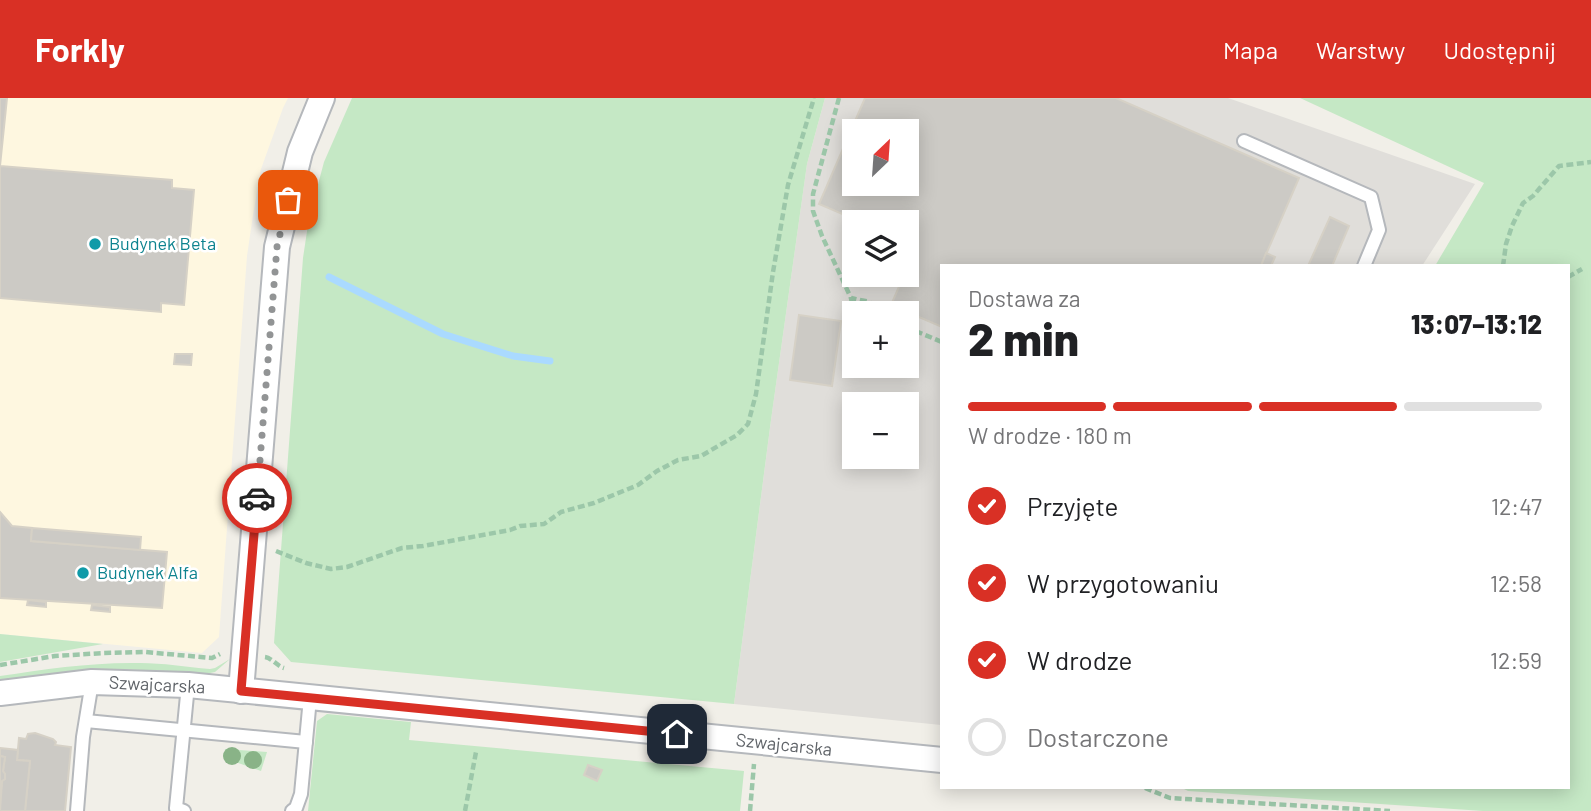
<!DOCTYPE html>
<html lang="pl">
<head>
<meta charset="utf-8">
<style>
	:root { --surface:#fff; --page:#f2f2f2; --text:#202124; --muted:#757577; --line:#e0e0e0; --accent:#d93025 }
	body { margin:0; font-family:Barlow,sans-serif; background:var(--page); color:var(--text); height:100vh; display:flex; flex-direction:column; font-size:26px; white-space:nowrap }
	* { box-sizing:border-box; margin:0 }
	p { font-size:23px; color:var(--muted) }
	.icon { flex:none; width:38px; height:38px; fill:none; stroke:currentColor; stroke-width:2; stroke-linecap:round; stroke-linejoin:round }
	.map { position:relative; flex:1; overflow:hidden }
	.panel { position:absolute; left:940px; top:166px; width:630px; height:525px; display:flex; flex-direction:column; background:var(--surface); border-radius:0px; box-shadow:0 4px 18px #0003 }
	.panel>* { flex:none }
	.needle { width:46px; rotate:25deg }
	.fabs { position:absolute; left:842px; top:21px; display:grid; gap:14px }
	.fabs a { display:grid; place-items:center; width:77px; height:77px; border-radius:0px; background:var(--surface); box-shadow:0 4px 18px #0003; font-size:35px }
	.pin { position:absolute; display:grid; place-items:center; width:60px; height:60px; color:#fff; margin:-30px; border-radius:14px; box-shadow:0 4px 10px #0006 }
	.courier { position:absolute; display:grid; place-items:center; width:70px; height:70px; margin:-35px; border:5px solid #d93025; border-radius:50%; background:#fff; color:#222; box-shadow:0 2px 9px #0007 }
	.overview em { font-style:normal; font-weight:800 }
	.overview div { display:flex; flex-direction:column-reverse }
	.overview { display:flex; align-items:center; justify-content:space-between; height:119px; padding:0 28px }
	h1 { font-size:46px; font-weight:800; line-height:52px }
	.bar { display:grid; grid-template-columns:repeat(4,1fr); gap:10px 7px; align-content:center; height:84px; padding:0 28px }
	.bar i { height:9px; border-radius:5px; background:var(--line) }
	.bar .on { background:var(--accent) }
	.bar p { grid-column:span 4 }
	ol { padding:0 28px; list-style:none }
	li { display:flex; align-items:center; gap:21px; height:77px }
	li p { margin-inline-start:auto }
	li .icon { padding:7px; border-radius:50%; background:var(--accent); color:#fff; stroke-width:4 }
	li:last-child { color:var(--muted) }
	li i { width:38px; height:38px; border:4px solid var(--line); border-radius:50% }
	header { display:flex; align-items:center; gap:42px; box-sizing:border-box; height:98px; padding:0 35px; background:var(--accent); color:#fff }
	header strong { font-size:33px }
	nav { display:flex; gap:38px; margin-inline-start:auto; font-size:24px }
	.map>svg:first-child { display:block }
	.commercial { fill:#fef7e0 }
	.industrial { fill:#e0deda; fill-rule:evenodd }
	.green { fill:#c5e8c5 }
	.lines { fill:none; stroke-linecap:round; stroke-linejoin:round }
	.stream { stroke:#aadaff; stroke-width:7 }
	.building { fill:#cccac5; stroke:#d6d1c6; stroke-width:2; fill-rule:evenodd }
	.service-casing { stroke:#b5b8bc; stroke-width:16 }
	.minor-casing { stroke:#b5b8bc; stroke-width:28 }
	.path { stroke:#9cc7a9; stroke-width:4.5; stroke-dasharray:7 3.5; stroke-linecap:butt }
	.service { stroke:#fff; stroke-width:12 }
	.minor { stroke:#fff; stroke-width:24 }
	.tree { fill:#89b387 }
	.done { stroke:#929495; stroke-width:7; stroke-dasharray:0 12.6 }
	.route { stroke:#d93025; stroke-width:9 }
	.culture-dot { fill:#0f9aa8; stroke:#fff; stroke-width:2.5 }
	.labels { text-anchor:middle; stroke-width:5; stroke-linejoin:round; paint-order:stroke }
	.culture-label { font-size:18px; fill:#0d838f; stroke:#fff; text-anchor:start }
	.street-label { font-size:18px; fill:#5f6368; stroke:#fff }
</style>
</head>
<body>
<header>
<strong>Forkly</strong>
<nav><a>Mapa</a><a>Warstwy</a><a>Udostępnij</a></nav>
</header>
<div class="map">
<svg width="1591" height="713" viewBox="0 0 1591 713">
	<rect width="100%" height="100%" fill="#f1efe8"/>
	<polygon class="commercial" points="0,0 288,0 283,10 261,71 253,117 247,158 219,539 202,555 0,536"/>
	<path class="industrial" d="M 825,0 L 1228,0 L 1475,86 L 1422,168 L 942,168 L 941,627 L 734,606 L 771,322 L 807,66 ZM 854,33 L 906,33 L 906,86 L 854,86 ZM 854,124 L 906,124 L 906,177 L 854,177 ZM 854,215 L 906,215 L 906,268 L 854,268 ZM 854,306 L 906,306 L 906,359 L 854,359 Z"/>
	<g class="green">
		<polygon points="352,0 825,0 807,66 771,322 734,606 291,564 274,545 303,160 309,120 324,64"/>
		<polygon points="1300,0 1591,0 1591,713 1483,713 1188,693 1182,690 1568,690 1568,168 1435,168 1484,85"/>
		<polygon points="0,536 103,546 0,564"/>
		<path d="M 230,561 L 215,574 L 205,576 C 171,574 137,570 102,572 C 68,574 34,580 0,585 L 0,578 C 46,571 93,564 140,565 C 163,565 186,569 210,571 L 215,570 Z"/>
		<polygon points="327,616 411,624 409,642 744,673 740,713 308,713 317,623"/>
		<polygon points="225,651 267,654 261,673 224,660"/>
	</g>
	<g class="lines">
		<polyline class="stream" points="329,179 443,236 513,258 550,263"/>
	</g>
	<g class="building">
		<polygon points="0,0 7,0 0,68 172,82 172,90 194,92 184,207 161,205 161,214 0,200"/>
		<path d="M 865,0 L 1116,0 L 1299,80 L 1261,168 L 942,168 L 942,229 L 891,207 L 904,177 L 906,177 L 906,172 L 912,158 L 906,156 L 906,124 L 861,124 L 819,106 ZM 854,33 L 906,33 L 906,86 L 854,86 Z"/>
		<polygon points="1330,119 1349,128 1332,168 1308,168"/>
		<polygon points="1266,155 1275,159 1271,168 1261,168"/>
		<polygon points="799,217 841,223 832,288 790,282"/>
		<polygon points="175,256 192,256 191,267 174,266"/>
		<polygon points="0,414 12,428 32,430 31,443 167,454 162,510 0,500"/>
		<polygon points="32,430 141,439 140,452 31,443"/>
		<polygon points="28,502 46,504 46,509 27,507"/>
		<polygon points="92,507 110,509 110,514 91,512"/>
		<polygon points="35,635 53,641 56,644 55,647 71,649 65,713 25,713 30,663 17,662 19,640 26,641 28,636"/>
		<polygon points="0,650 18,652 17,662 30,663 25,713 0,713 2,683 5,681 5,676 3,673 5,659 0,658"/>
		<polygon points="0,658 5,659 3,673 5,676 5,681 2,683 0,703"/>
		<polygon points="588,667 602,672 597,683 584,677"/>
	</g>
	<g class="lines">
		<defs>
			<g id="service">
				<polyline points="1244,43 1371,99 1379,132 1364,168"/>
				<polyline points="86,623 306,644"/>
				<polyline points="77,713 83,639 92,584"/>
				<polyline points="184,713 176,710 188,587"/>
				<polyline points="292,713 296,710 301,696 310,600"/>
			</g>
			<g id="minor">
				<polyline points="241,593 277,149 300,54 322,0"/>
				<polyline points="0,595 92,584 188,587 942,662"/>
			</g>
		</defs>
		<use href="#service" class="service-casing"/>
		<use href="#minor" class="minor-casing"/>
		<g class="path">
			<polyline points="839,0 813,96 813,113 822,138 851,200 870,204 879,215"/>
			<polyline points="1503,168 1506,146 1512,128 1523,105 1533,98 1559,68 1591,64"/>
			<polyline points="1568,179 1582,171"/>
			<polyline points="851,200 854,217"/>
			<polyline points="906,229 942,244"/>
			<polyline points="276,453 306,465 331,471 347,469 402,450 423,448 510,432 520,428 544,426 561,414 594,405 638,387 657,373 678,362 701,358 737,337 748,326 756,296 773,174 788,87 814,0"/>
			<path d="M 265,559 C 272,560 277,568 284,570"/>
			<polyline points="0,567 55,558 104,555 145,554 212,560 220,556"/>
			<polyline points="1145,690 1170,700 1390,713"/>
			<polyline points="465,713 476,654"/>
			<polyline points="750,713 754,666"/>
		</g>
		<use href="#service" class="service"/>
		<use href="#minor" class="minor"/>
	</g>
	<g class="tree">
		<circle cx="232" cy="658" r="9"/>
		<circle cx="253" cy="662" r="9"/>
	</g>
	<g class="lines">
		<polyline class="done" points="257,400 277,149 288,102"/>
		<polyline class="route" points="257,400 241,593 677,636"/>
	</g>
	<g class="culture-dot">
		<circle cx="95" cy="146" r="7"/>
		<circle cx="83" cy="475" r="7"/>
	</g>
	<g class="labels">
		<g class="culture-label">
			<text x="109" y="152">Budynek Beta</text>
			<text x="97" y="481">Budynek Alfa</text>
		</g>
		<g class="street-label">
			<text transform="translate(157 587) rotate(3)" y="6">Szwajcarska</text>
			<text transform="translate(784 647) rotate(6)" y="6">Szwajcarska</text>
		</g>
	</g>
</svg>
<div class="fabs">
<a><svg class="needle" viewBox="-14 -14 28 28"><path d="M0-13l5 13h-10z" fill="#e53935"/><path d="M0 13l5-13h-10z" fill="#757577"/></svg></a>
<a><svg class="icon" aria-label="layers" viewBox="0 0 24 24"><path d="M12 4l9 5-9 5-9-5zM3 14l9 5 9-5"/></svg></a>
<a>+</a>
<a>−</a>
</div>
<div class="pin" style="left:288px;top:102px;background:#ea580c"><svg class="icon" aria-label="bag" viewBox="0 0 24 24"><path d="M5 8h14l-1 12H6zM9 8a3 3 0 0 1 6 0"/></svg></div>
<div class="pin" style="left:677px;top:636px;background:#1f2937"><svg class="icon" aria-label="home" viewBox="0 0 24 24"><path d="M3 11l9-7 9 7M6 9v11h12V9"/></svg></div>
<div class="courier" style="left:257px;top:400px"><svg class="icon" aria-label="car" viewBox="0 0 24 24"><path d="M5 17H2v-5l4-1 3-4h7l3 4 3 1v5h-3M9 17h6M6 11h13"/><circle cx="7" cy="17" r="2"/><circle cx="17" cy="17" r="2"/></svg></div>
<section class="panel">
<div class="overview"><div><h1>2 min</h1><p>Dostawa za</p></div><em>13:07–13:12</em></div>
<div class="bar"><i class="on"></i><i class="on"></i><i class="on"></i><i></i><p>W drodze · 180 m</p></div>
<ol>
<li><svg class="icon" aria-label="check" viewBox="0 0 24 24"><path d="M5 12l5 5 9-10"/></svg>Przyjęte<p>12:47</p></li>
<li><svg class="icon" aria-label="check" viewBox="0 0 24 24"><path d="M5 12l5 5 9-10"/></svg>W przygotowaniu<p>12:58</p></li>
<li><svg class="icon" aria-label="check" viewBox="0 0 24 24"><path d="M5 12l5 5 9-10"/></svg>W drodze<p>12:59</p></li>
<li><i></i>Dostarczone</li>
</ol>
</section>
</div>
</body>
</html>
